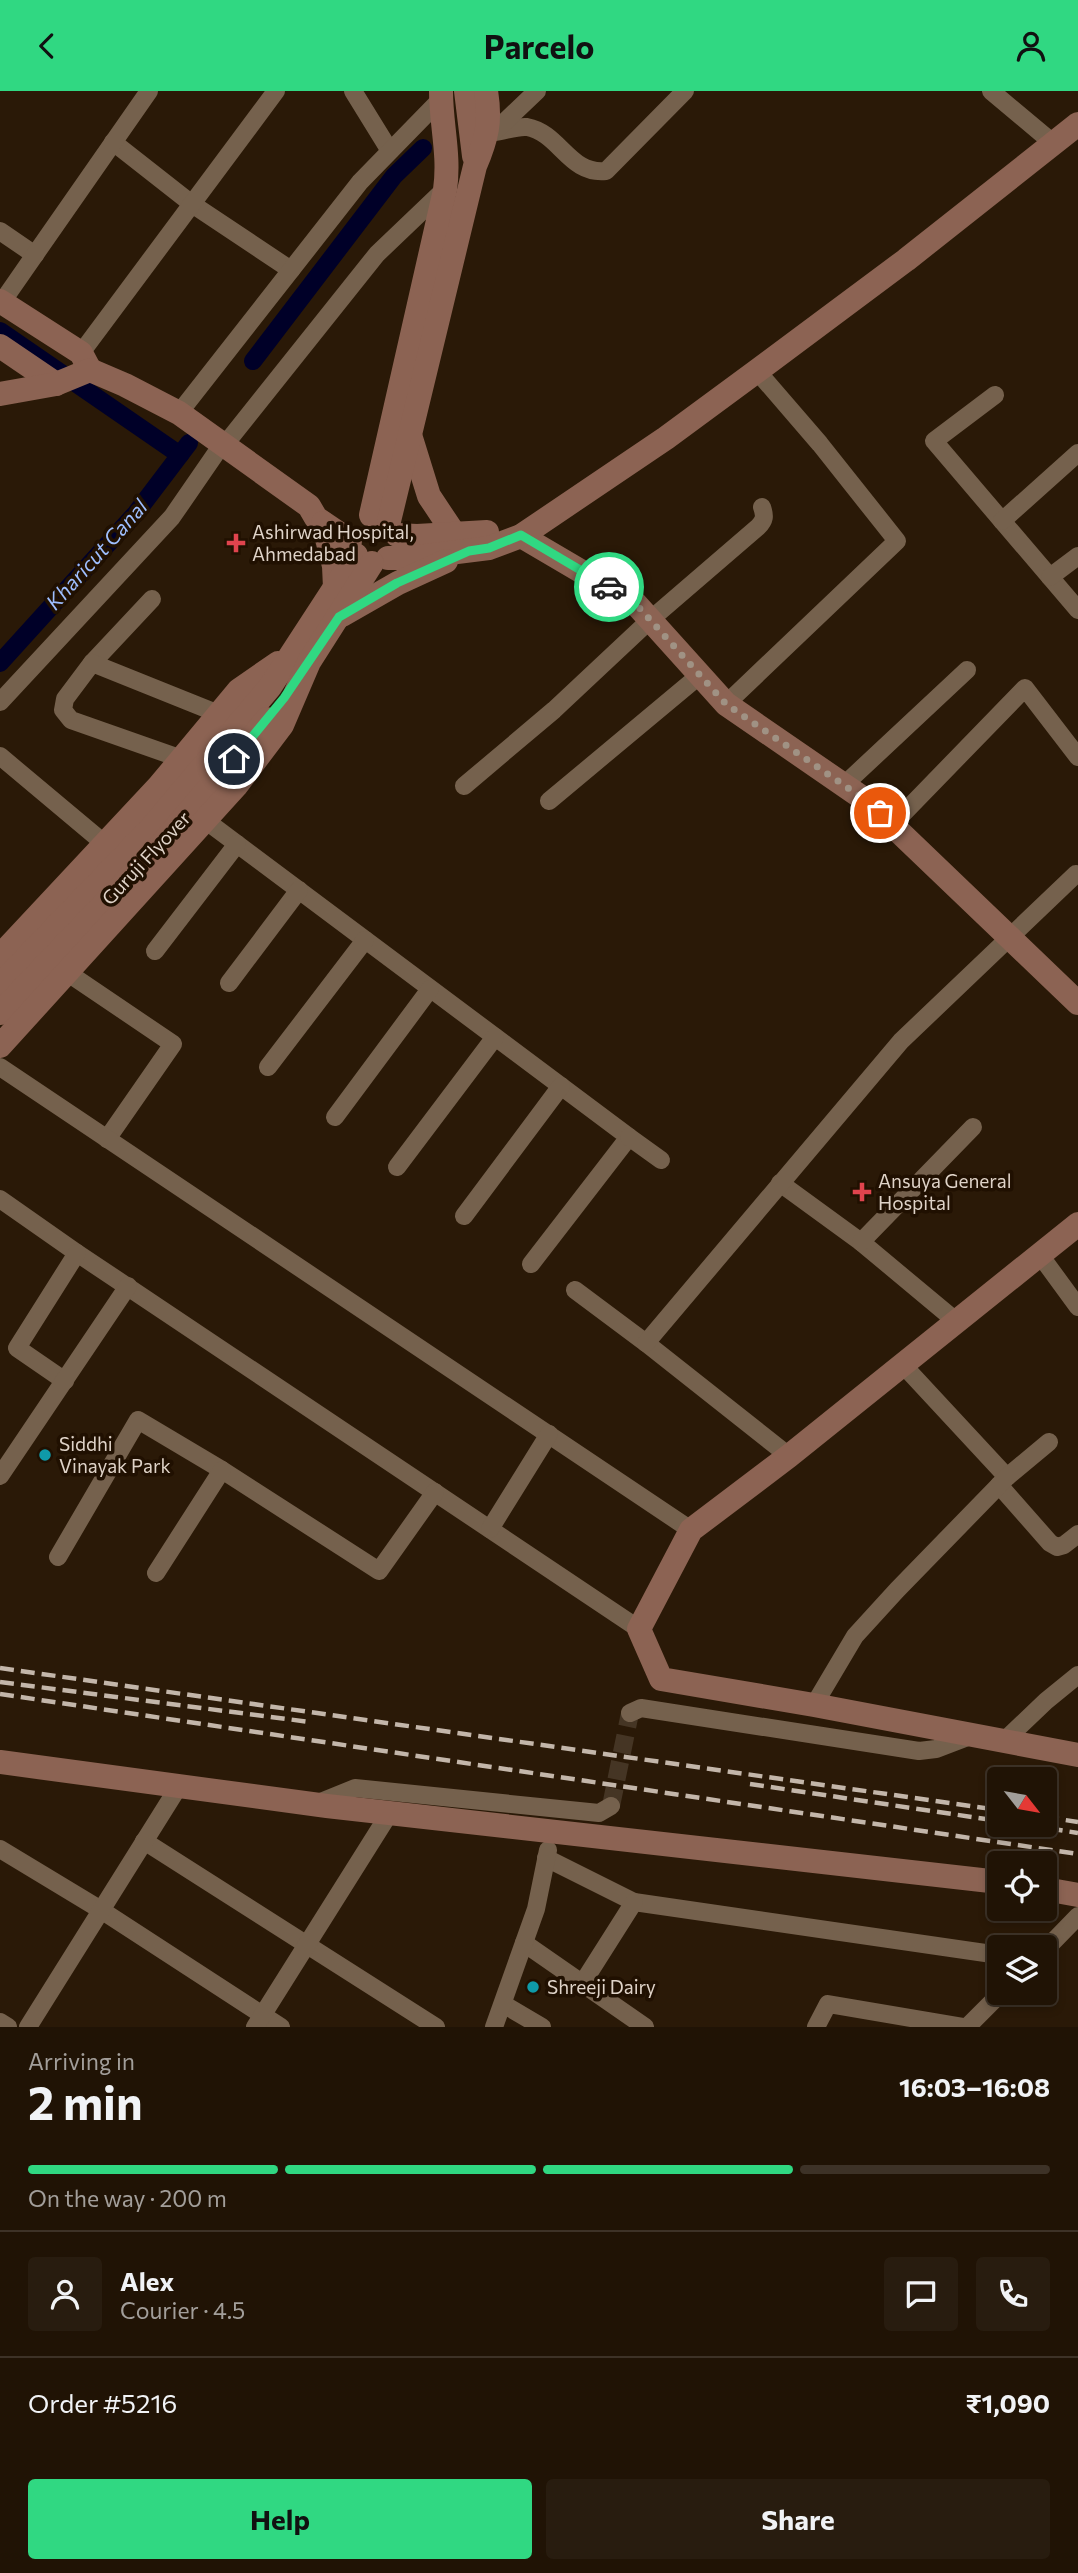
<!DOCTYPE html>
<html lang="en">
<head>
<meta charset="utf-8">
<style>
	:root { --surface:#201305; --page:#281c0f; --text:#f1f3f6; --muted:#a29e9a; --line:#3d3227; --accent:#30d882 }
	body { margin:0; font-family:Commissioner,sans-serif; background:var(--page); color:var(--text); height:100vh; display:flex; flex-direction:column; font-size:26px; white-space:nowrap }
	* { box-sizing:border-box; margin:0 }
	p { font-size:23px; color:var(--muted) }
	.icon { flex:none; width:38px; height:38px; fill:none; stroke:currentColor; stroke-width:2; stroke-linecap:round; stroke-linejoin:round }
	.map { position:relative; height:1936px; overflow:hidden }
	.panel { display:flex; flex-direction:column; background:var(--surface); flex:1 }
	.panel>* { flex:none }
	.needle { width:46px; rotate:121deg }
	.controls { position:absolute; left:987px; top:1676px; display:grid; gap:14px }
	.controls a { display:grid; place-items:center; width:70px; height:70px; border-radius:7px; background:var(--surface); box-shadow:0 4px 10px #0003,0 0 0 2px var(--line); font-size:35px }
	.pin { position:absolute; display:grid; place-items:center; width:60px; height:60px; color:#fff; margin:-30px; border:4px solid #fff; border-radius:50%; box-shadow:0 2px 7px #0007 }
	.courier { position:absolute; display:grid; place-items:center; width:70px; height:70px; margin:-35px; border:5px solid #30d882; border-radius:50%; background:#fff; color:#222; box-shadow:0 2px 9px #0007 }
	.head em { font-style:normal; font-weight:700 }
	.head div { display:flex; flex-direction:column-reverse }
	.head { display:flex; align-items:center; justify-content:space-between; height:119px; padding:0 28px }
	h1 { font-size:46px; font-weight:700; line-height:52px }
	.bar { display:grid; grid-template-columns:repeat(4,1fr); gap:10px 7px; align-content:center; height:84px; padding:0 28px }
	.bar i { height:9px; border-radius:5px; background:var(--line) }
	.bar .active { background:var(--accent) }
	.bar p { grid-column:span 4 }
	.line { display:flex; align-items:center; gap:18px; padding:0 28px; border-top:2px solid var(--line) }
	.line div { flex:1 }
	.round { display:grid; place-items:center; flex:none; width:74px; height:74px; border-radius:7px; background:var(--page) }
	.button { display:flex; gap:14px; margin-top:auto; padding:14px 28px }
	.button a { flex:1; height:80px; border-radius:7px; background:var(--accent); color:#111; font-size:28px; font-weight:700; line-height:80px; text-align:center }
	.button a+a { background:var(--page); color:var(--text) }
	header { display:flex; justify-content:space-between; align-items:center; height:91px; padding:0 28px; background:var(--accent); color:#111; font-size:32px; font-weight:700 }
	.map>svg:first-child { display:block }
	.lines { fill:none; stroke-linecap:round; stroke-linejoin:round }
	.canal { stroke:#000028; stroke-width:18 }
	.street-tunnel { stroke:#453524; stroke-width:18; stroke-dasharray:18 9; stroke-linecap:butt }
	.street { stroke:#75614d; stroke-width:18 }
	.secondary { stroke:#8c6353; stroke-width:24 }
	.rail { stroke:#c3b6aa; stroke-width:4.5; stroke-dasharray:14 7; stroke-linecap:butt }
	.done { stroke:#a09284; stroke-width:7; stroke-dasharray:0 12.6 }
	.route { stroke:#30d882; stroke-width:9 }
	.health-dot { fill:#e0444e; stroke:#201001; stroke-width:2.5 }
	.culture-dot { fill:#0f9aa8; stroke:#201001; stroke-width:2.5 }
	.labels { text-anchor:middle; stroke-width:7; stroke-linejoin:round; paint-order:stroke }
	.poi-label { font-size:19px; fill:#dfd3c8; stroke:#201001; text-anchor:start }
	.street-label { font-size:19px; fill:#dfd3c8; stroke:#201001 }
	.water-label { font-size:21px; font-style:italic; fill:#9ebefe; stroke:#201001 }
</style>
</head>
<body>
<header><svg class="icon" aria-label="back" viewBox="0 0 24 24"><path d="M15 5l-7 7 7 7"/></svg>Parcelo<svg class="icon" aria-label="person" viewBox="0 0 24 24"><circle cx="12" cy="8" r="4"/><path d="M4 21q1-7 8-7t8 7"/></svg></header>
<div class="map">
<svg width="1078" height="1936" viewBox="0 0 1078 1936">
	<rect width="100%" height="100%" fill="#2a1907"/>
	<g class="lines">
		<g class="canal">
			<polyline points="0,240 180,364"/>
			<polyline points="253,270 394,85 423,57"/>
			<polyline points="0,572 136,422 189,352"/>
		</g>
		<polyline class="street-tunnel" points="611,1715 630,1622"/>
		<g class="street">
			<polyline points="353,0 390,60"/>
			<polyline points="991,0 1047,47"/>
			<path d="M 494,41 C 504,40 517,35 527,36 C 560,42 569,84 606,80 L 685,0"/>
			<polyline points="494,41 537,0"/>
			<polyline points="113,51 192,113 291,179"/>
			<polyline points="0,140 35,164"/>
			<polyline points="2,211 149,0"/>
			<polyline points="81,262 276,0"/>
			<polyline points="995,304 934,350 1078,519"/>
			<polyline points="179,322 360,91 441,8"/>
			<polyline points="1002,430 1078,362"/>
			<polyline points="1050,486 1078,465"/>
			<polyline points="92,572 152,508"/>
			<polyline points="0,611 172,426 223,352 231,346 377,163 444,99"/>
			<polyline points="726,613 897,450 820,353 757,280"/>
			<polyline points="0,665 105,753"/>
			<polyline points="182,668 71,629 63,619 65,608 92,572 219,623"/>
			<polyline points="844,694 967,579"/>
			<path d="M 464,695 L 554,619 L 650,529 L 758,436 C 765,429 765,425 762,416"/>
			<polyline points="549,710 700,584"/>
			<polyline points="205,729 629,1046 531,1173"/>
			<polyline points="892,734 1025,597 1078,666"/>
			<polyline points="155,860 237,753"/>
			<polyline points="68,882 173,953 107,1048"/>
			<polyline points="229,892 299,799"/>
			<polyline points="0,976 691,1439"/>
			<polyline points="268,976 365,849"/>
			<polyline points="335,1026 430,898"/>
			<polyline points="629,1046 661,1069"/>
			<polyline points="397,1076 495,946"/>
			<polyline points="780,1092 861,1151 957,1231"/>
			<polyline points="0,1108 77,1162 639,1538"/>
			<polyline points="464,1125 561,995"/>
			<polyline points="861,1151 973,1036"/>
			<polyline points="1040,1164 1078,1216"/>
			<polyline points="575,1199 646,1252 789,1365"/>
			<polyline points="646,1252 901,950 1076,783"/>
			<polyline points="904,1275 1007,1386"/>
			<polyline points="65,1290 17,1257 77,1162"/>
			<polyline points="0,1385 128,1195"/>
			<polyline points="999,1394 1050,1452 1057,1456 1064,1454 1078,1443"/>
			<polyline points="490,1438 549,1343"/>
			<polyline points="58,1466 138,1329 222,1379 379,1480 435,1401"/>
			<polyline points="156,1482 222,1379"/>
			<polyline points="814,1614 855,1545 897,1499 1007,1386 1049,1351"/>
			<polyline points="630,1622 641,1617 919,1660 936,1658 970,1645"/>
			<polyline points="1004,1650 1046,1610 1078,1584"/>
			<polyline points="318,1712 355,1697 599,1722 611,1715"/>
			<polyline points="144,1750 436,1936"/>
			<polyline points="0,1758 101,1819 281,1936"/>
			<polyline points="546,1767 634,1811 999,1864"/>
			<polyline points="524,1852 645,1936"/>
			<polyline points="1045,1859 1078,1825"/>
			<polyline points="582,1893 634,1811"/>
			<polyline points="503,1913 542,1936"/>
			<polyline points="0,1931 8,1936"/>
			<polyline points="28,1936 179,1695"/>
			<polyline points="255,1936 389,1723"/>
			<polyline points="494,1936 536,1818 548,1759"/>
			<polyline points="816,1936 828,1913 964,1936"/>
			<polyline points="967,1936 1001,1902"/>
		</g>
		<g class="secondary">
			<polyline points="466,0 474,65"/>
			<polyline points="0,210 81,262 90,279"/>
			<polyline points="0,255 56,293"/>
			<polyline points="0,303 56,293 90,279 125,294 179,322 309,415 316,427 350,450"/>
			<polyline points="411,347 429,405 455,444"/>
			<path d="M 371,424 L 445,99 C 450,64 441,34 441,0"/>
			<path d="M 389,430 L 475,75 C 487,47 491,30 486,0"/>
			<polyline points="323,432 334,475 335,497"/>
			<polyline points="397,444 417,445 487,441"/>
			<polyline points="521,445 635,512 726,613 867,710 1078,912"/>
			<polyline points="388,467 409,467 489,457 521,445 666,347 757,280 906,169 1078,33"/>
			<polyline points="342,524 398,492 446,470"/>
			<polyline points="0,865 159,695 239,599 278,572"/>
			<polyline points="0,894 152,736 270,596 356,464"/>
			<polyline points="0,922 166,748 267,628"/>
			<polyline points="0,955 236,695 282,634 309,571 372,472"/>
			<polyline points="1078,1133 789,1365 691,1439 639,1538 661,1588 814,1614 1078,1664"/>
			<polyline points="0,1671 327,1715 999,1791"/>
			<polyline points="1045,1798 1078,1804"/>
		</g>
		<g class="rail">
			<polyline points="0,1577 999,1719"/>
			<polyline points="0,1591 310,1631"/>
			<polyline points="0,1603 1078,1763"/>
			<polyline points="750,1693 999,1730"/>
			<polyline points="1045,1726 1078,1731"/>
			<polyline points="1028,1734 1078,1742"/>
		</g>
	</g>
	<g class="lines">
		<polyline class="done" points="609,496 635,512 726,613 867,710 880,722"/>
		<polyline class="route" points="234,668 284,607 339,526 397,492 469,460 489,457 521,444 609,496"/>
	</g>
	<g class="health-dot">
		<path d="M232.5 441.5h7v7h7v7h-7v7h-7v-7h-7v-7h7z"/>
		<path d="M858.5 1090.5h7v7h7v7h-7v7h-7v-7h-7v-7h7z"/>
	</g>
	<g class="culture-dot">
		<circle cx="45" cy="1364" r="7"/>
		<circle cx="533" cy="1896" r="7"/>
	</g>
	<g class="labels">
		<g class="poi-label">
			<text x="252" y="448">Ashirwad Hospital,<tspan x="252" dy="22">Ahmedabad</tspan></text>
			<text x="878" y="1097">Ansuya General<tspan x="878" dy="22">Hospital</tspan></text>
			<text x="59" y="1360">Siddhi<tspan x="59" dy="22">Vinayak Park</tspan></text>
			<text x="547" y="1903">Shreeji Dairy</text>
		</g>
		<g class="street-label">
			<text transform="translate(146 767) rotate(-47)" y="7">Guruji Flyover</text>
		</g>
		<g class="water-label">
			<text transform="translate(97 464) rotate(-48)" y="7">Kharicut Canal</text>
		</g>
	</g>
</svg>
<div class="controls">
<a><svg class="needle" viewBox="-14 -14 28 28"><path d="M0-13l5 13h-10z" fill="#e53935"/><path d="M0 13l5-13h-10z" fill="#a29e9a"/></svg></a>
<a><svg class="icon" aria-label="locate" viewBox="0 0 24 24"><circle cx="12" cy="12" r="6"/><path d="M12 2v4M12 18v4M2 12h4M18 12h4"/></svg></a>
<a><svg class="icon" aria-label="layers" viewBox="0 0 24 24"><path d="M12 4l9 5-9 5-9-5zM3 14l9 5 9-5"/></svg></a>
</div>
<div class="pin" style="left:880px;top:722px;background:#ea580c"><svg class="icon" aria-label="bag" viewBox="0 0 24 24"><path d="M5 8h14l-1 12H6zM9 8a3 3 0 0 1 6 0"/></svg></div>
<div class="pin" style="left:234px;top:668px;background:#1f2937"><svg class="icon" aria-label="home" viewBox="0 0 24 24"><path d="M3 11l9-7 9 7M6 9v11h12V9"/></svg></div>
<div class="courier" style="left:609px;top:496px"><svg class="icon" aria-label="car" viewBox="0 0 24 24"><path d="M5 17H2v-5l4-1 3-4h7l3 4 3 1v5h-3M9 17h6M6 11h13"/><circle cx="7" cy="17" r="2"/><circle cx="17" cy="17" r="2"/></svg></div>
</div>
<section class="panel">
<div class="head"><div><h1>2 min</h1><p>Arriving in</p></div><em>16:03–16:08</em></div>
<div class="bar"><i class="active"></i><i class="active"></i><i class="active"></i><i></i><p>On the way · 200 m</p></div>
<div class="line" style="height:126px"><a class="round"><svg class="icon" aria-label="person" viewBox="0 0 24 24"><circle cx="12" cy="8" r="4"/><path d="M4 21q1-7 8-7t8 7"/></svg></a><div><b>Alex</b><p>Courier · 4.5</p></div><a class="round"><svg class="icon" aria-label="chat" viewBox="0 0 24 24"><path d="M4 5h16v11H9l-5 4z"/></svg></a><a class="round"><svg class="icon" aria-label="phone" viewBox="0 0 24 24"><path d="M5 4h4l2 5-3 2q2 4 5 5l2-3 5 2v4C11 20 4 13 5 4z"/></svg></a></div>
<div class="line" style="height:91px"><div>Order #5216</div><b>₹1,090</b></div>
<div class="button"><a>Help</a><a>Share</a></div>
</section>
</body>
</html>
